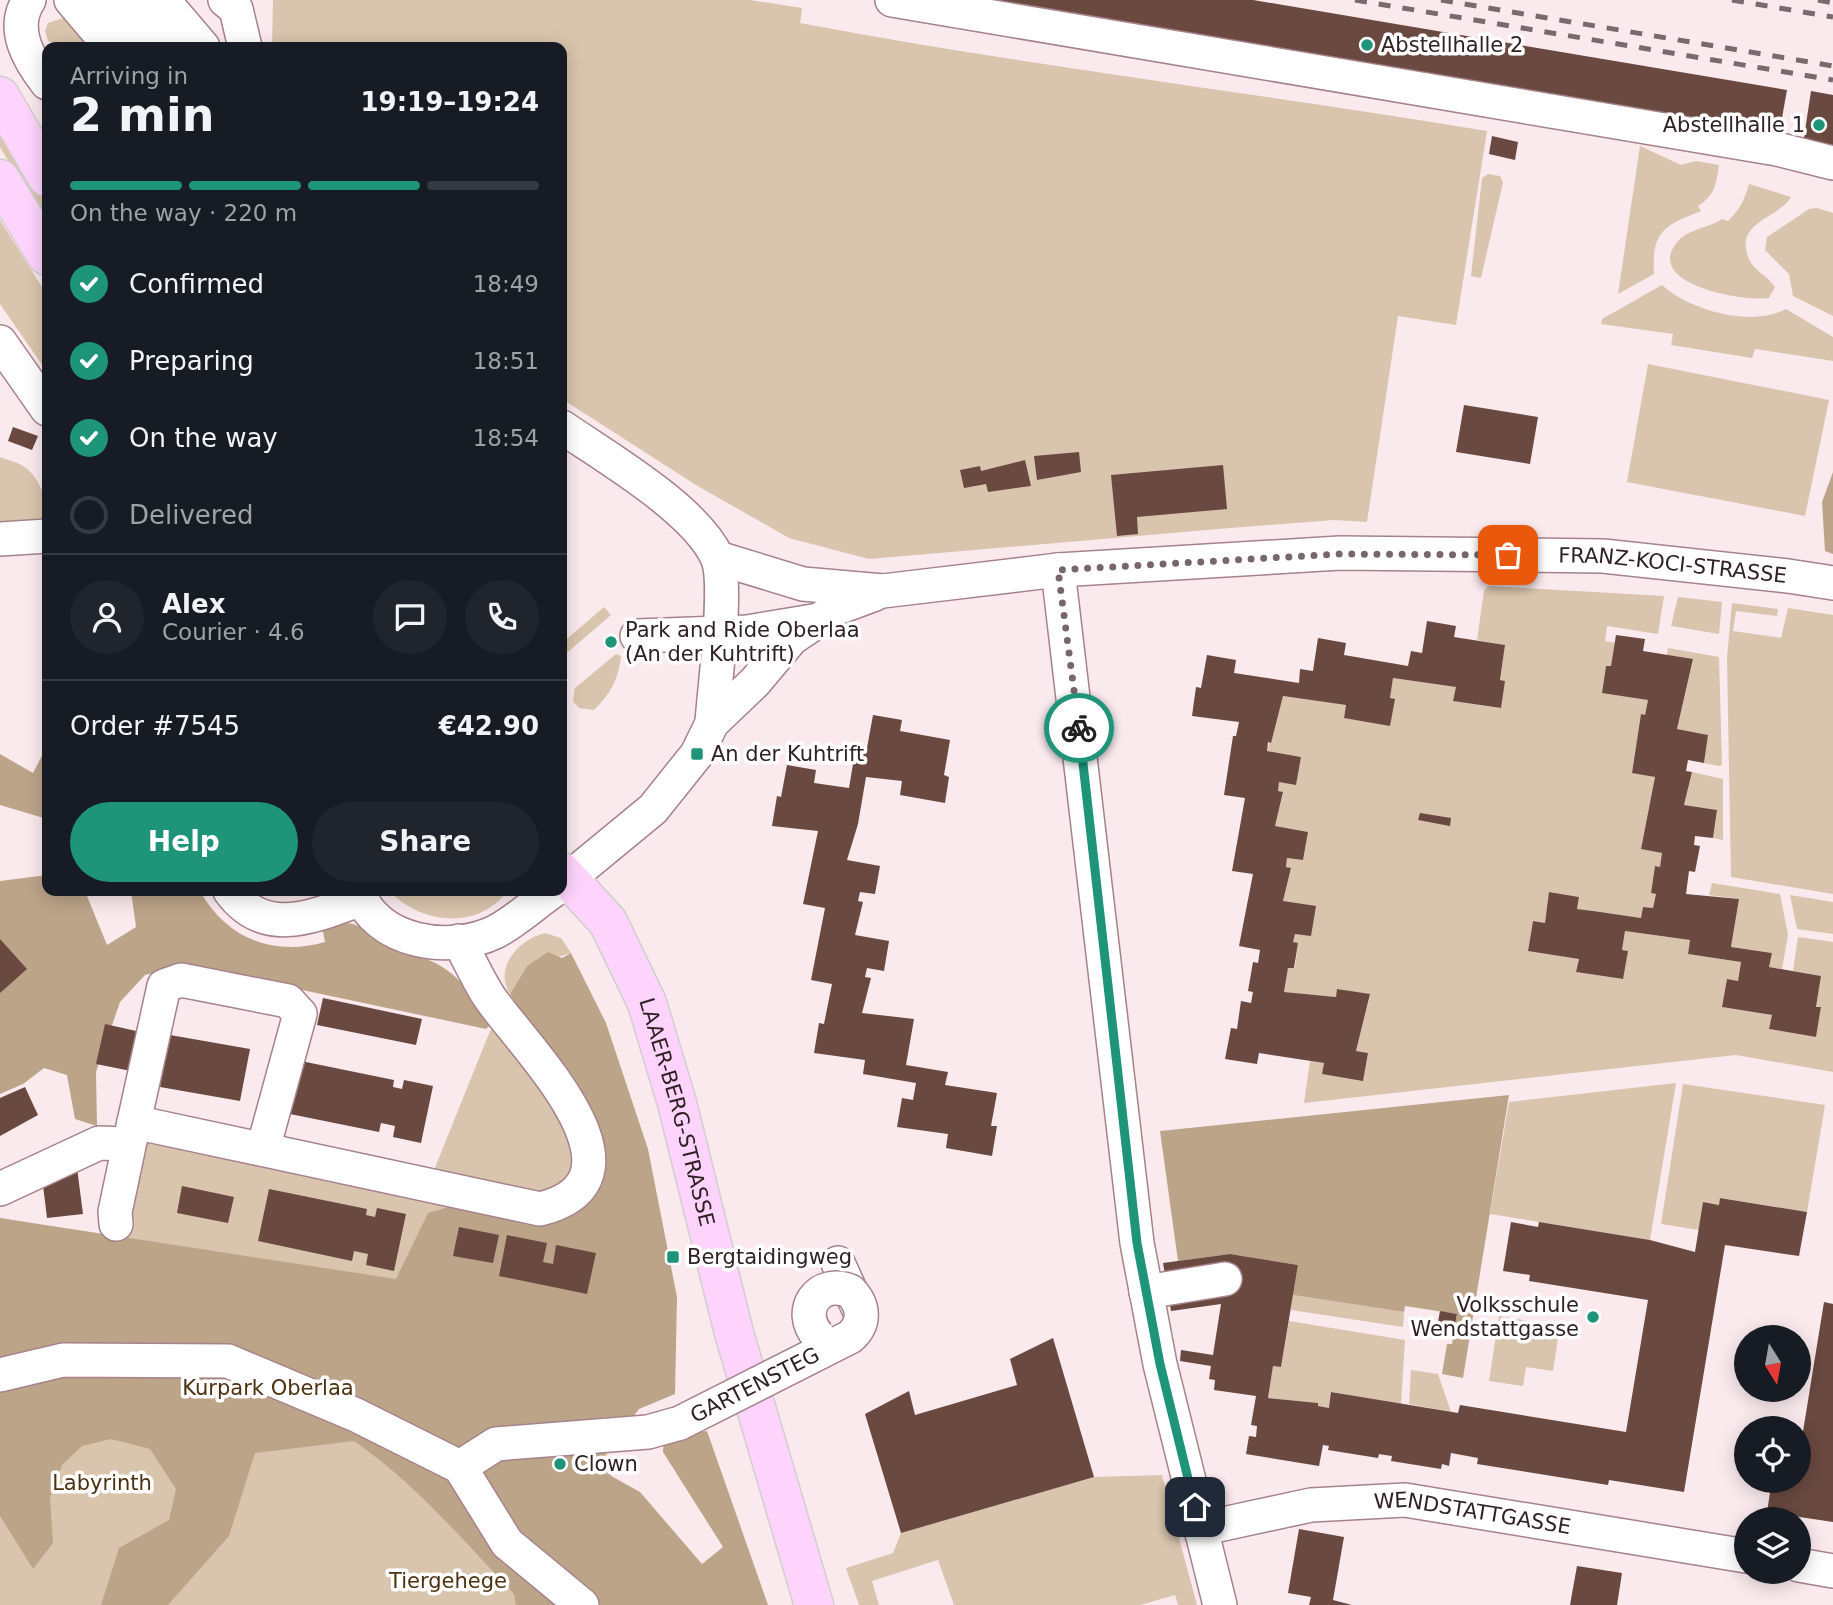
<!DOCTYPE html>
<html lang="en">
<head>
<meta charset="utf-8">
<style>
	:root { --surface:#171b24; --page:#20242c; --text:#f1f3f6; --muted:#9ea1a6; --line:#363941; --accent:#1e9479 }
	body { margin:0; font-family:"DejaVu Sans",sans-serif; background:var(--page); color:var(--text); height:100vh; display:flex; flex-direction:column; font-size:26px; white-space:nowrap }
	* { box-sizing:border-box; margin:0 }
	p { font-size:23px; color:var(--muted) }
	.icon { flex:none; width:38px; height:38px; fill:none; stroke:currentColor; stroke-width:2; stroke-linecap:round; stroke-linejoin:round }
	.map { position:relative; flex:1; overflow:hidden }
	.panel { position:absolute; left:42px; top:42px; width:525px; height:854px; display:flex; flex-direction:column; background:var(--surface); border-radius:14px; box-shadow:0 4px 18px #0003 }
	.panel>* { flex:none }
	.needle { width:46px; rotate:169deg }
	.tools { position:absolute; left:1734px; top:1325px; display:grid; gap:14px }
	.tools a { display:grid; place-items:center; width:77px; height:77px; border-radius:50%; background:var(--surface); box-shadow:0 4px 18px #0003; font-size:35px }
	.pin { position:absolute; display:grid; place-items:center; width:60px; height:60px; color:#fff; margin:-30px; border-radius:14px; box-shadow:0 4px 10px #0006 }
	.courier { position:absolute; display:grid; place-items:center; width:70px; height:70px; margin:-35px; border:5px solid #1e9479; border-radius:50%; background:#fff; color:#222; box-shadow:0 2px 9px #0007 }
	.head em { font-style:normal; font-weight:600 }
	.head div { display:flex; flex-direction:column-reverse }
	.head { display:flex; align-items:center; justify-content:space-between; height:119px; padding:0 28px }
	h1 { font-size:46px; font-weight:600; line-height:52px }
	.bar { display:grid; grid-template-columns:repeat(4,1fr); gap:10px 7px; align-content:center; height:84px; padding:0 28px }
	.bar i { height:9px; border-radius:5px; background:var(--line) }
	.bar .active { background:var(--accent) }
	.bar p { grid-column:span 4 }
	.line { display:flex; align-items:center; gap:18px; padding:0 28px; border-top:2px solid var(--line) }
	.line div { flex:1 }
	.round { display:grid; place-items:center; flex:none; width:74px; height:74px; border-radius:37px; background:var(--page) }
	ol { padding:0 28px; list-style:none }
	li { display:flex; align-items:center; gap:21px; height:77px }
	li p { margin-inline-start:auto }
	li .icon { padding:7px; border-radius:50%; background:var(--accent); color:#fff; stroke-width:4 }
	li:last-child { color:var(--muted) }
	li i { width:38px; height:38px; border:4px solid var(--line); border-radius:50% }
	.cta { display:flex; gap:14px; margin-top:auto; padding:14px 28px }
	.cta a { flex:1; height:80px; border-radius:42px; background:var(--accent); color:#fff; font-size:28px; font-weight:600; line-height:80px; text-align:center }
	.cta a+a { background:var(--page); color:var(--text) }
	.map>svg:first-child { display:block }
	.green { fill:#d9c4ad }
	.forest { fill:#bca489 }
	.building { fill:#694940 }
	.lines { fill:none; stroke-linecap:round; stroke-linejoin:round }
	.minor-casing { stroke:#a6828b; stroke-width:36 }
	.major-casing { stroke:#d1cecf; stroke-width:41 }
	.minor { stroke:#fff; stroke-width:33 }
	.major { stroke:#fed4fc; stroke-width:38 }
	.rail { stroke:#7a6a6e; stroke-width:5; stroke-dasharray:12 12; stroke-linecap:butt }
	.minor-bridge-casing { stroke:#a6828b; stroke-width:36; stroke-linecap:butt }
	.minor-bridge { stroke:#fff; stroke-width:33 }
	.done { stroke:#77676b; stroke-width:7; stroke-dasharray:0 12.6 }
	.route { stroke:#1e9479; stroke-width:9 }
	.poi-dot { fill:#1e9479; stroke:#fff; stroke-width:2.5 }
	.labels { text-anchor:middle; stroke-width:7; stroke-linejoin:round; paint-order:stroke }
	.poi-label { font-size:21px; fill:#302125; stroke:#fff; text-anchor:start }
	.street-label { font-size:21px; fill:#302125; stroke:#fff }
	.park-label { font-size:21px; fill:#4c310f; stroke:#fff }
</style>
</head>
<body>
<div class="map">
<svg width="1833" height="1605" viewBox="0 0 1833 1605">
	<rect width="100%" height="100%" fill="#faeaee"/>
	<g class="green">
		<path d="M 273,0 L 750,0 L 802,8 L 800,23 C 1028,66 1258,93 1487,131 L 1456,325 L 1398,316 L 1367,522 L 1334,520 L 1230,528 L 869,559 L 789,538 L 696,485 L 562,399 L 562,47 L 272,47 Z"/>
		<polygon points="66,17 91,47 67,47 48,41 45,31 48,23"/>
		<polygon points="0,123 47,204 47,225 0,147"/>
		<path d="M 1640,146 L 1681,165 L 1696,161 L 1719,165 C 1716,185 1715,195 1698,206 L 1701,211 C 1666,225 1651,230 1654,274 L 1618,294 Z"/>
		<polygon points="1488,174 1500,176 1503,182 1481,278 1471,276 1482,178"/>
		<path d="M 1749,184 L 1791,197 C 1778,219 1733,222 1749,259 C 1754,271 1768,276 1775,287 L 1769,298 C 1744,302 1641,284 1678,241 C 1688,229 1709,228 1722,219 L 1728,221 C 1739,211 1745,199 1749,184 Z"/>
		<polygon points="1817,208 1833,213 1833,316 1793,296 1789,274 1765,250 1767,237 1809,209"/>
		<polygon points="0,220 47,295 47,372 0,304"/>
		<path d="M 1662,285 C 1689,310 1752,328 1786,309 L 1833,337 L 1833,361 L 1755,349 L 1752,358 L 1671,345 L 1673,334 L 1601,324 L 1602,319 Z"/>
		<polygon points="1648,364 1829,400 1805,516 1627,482"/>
		<path d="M 0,457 C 8,460 20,463 26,468 C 41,480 49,503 45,520 L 0,531 Z"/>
		<polygon points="1488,586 1664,596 1658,634 1607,626 1605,641 1615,643 1611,666 1606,666 1602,692 1648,700 1645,715 1641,715 1632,772 1655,777 1641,849 1662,853 1660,867 1655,866 1651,893 1656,894 1653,908 1643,907 1641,918 1577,909 1579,897 1550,892 1545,923 1533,921 1528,950 1579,959 1576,972 1622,979 1627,951 1622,950 1625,931 1690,940 1688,954 1741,962 1738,981 1727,980 1722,1007 1772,1015 1770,1029 1816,1037 1821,1008 1816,1007 1821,976 1793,971 1798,937 1833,942 1833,1072 1736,1055 1304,1103 1310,1061 1324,1063 1322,1074 1363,1080 1368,1053 1356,1051 1370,995 1338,989 1336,997 1284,992 1288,968 1295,968 1298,944 1293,942 1295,934 1283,901 1291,869 1286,867 1287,858 1303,860 1308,832 1275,826 1283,793 1278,791 1279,782 1296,784 1301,757 1267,751 1283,696 1346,705 1344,718 1390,725 1394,699 1390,698 1393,678 1456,687 1454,701 1500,708 1505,681 1500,680 1505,645 1477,640 1484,591"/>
		<polygon points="1678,597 1722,602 1719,634 1671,626"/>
		<polygon points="1732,603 1778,609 1777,616 1736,611 1733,631 1781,638 1788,608 1833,615 1833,894 1731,877 1727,658"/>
		<polygon points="604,607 611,615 562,657 562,643"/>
		<polygon points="1668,648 1719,657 1722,765 1719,766 1704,763 1708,735 1677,729 1693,660 1667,655"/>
		<path d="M 616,654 L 621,656 C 619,678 610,695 594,710 L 579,708 L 573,701 L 575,688 Z"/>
		<polygon points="1692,772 1723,779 1723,840 1713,838 1717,810 1684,805"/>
		<polygon points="1712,883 1780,894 1788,935 1782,969 1769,967 1772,953 1731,947 1739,899 1709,895"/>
		<path d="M 390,891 L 507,891 C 479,931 419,924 390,891 Z"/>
		<polygon points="1790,895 1833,902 1833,934 1797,929"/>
		<path d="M 545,933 L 561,938 L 571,953 L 527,966 L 510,994 C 493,968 519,939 545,933 Z"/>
		<polygon points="543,980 618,1105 604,1437 618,1512 714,1605 0,1605 0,1218 112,1237 146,1138 422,1200 490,1031"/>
		<polygon points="1676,1083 1650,1240 1490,1214 1509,1102"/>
		<polygon points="1683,1084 1825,1105 1807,1212 1721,1198 1719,1205 1703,1202 1699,1230 1661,1224"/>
		<polygon points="1293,1295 1404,1312 1403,1327 1291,1310"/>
		<polygon points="1499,1316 1560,1326 1553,1371 1526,1367 1523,1386 1489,1381"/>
		<polygon points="1289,1321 1405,1340 1401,1404 1332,1392 1329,1408 1318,1406 1318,1403 1268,1398 1273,1366 1281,1367"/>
		<polygon points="1411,1370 1438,1374 1451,1412 1409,1404"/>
		<polygon points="1162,1475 1197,1605 1178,1605 1175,1595 1140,1605 954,1605 938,1560 872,1581 879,1605 859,1605 846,1568 893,1553 901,1533 1094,1477"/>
	</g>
	<g class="forest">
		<polygon points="1833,472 1833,554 1825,551 1822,502"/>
		<polygon points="47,746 47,819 0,805 0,754 33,773"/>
		<path d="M 47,875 L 47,891 L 81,891 L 87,896 L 107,945 L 136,927 L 131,891 L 200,891 C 226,938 273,957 325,942 L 322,926 C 364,917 357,930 390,947 C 402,953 414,955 426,959 C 457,970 475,998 492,1023 L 486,1029 L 185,965 L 145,975 L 120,1002 L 96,1072 L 97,1126 L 75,1119 L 67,1075 L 44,1068 L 23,1084 L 0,1094 L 0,881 Z"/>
		<path d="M 548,952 L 562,958 L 571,953 L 606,1023 L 648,1149 L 677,1297 L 675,1394 L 639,1409 L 595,1467 L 640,1492 L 702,1564 L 723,1547 L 663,1452 L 664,1437 L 707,1431 L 768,1605 L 516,1605 L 514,1594 C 463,1540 415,1483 354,1441 L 255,1453 L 229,1536 L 168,1605 L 101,1605 L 119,1548 L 169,1520 L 176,1489 L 150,1449 L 111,1439 L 82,1446 L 62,1465 L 50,1497 L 53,1543 L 33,1569 L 0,1516 L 0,1218 L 396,1279 L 428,1213 L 459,1204 L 563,1217 L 583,1208 L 602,1185 L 605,1166 L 602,1140 L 592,1112 L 576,1084 L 539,1039 L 510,994 L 527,966 Z"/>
		<polygon points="1509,1095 1463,1378 1442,1374 1447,1344 1452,1344 1457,1314 1405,1306 1404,1312 1293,1295 1298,1265 1230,1254 1178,1261 1160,1131"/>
	</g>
	<g class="building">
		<polygon points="956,0 1253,0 1787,90 1778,140"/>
		<polygon points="1811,91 1833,95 1833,149 1803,144"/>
		<polygon points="1492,136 1518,142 1515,160 1489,154"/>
		<polygon points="1464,405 1538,417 1530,464 1456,452"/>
		<polygon points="13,427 38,436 32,450 8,441"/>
		<polygon points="1079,452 1081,472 1037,480 1034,456"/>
		<polygon points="1025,460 1031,486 988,492 986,484 964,488 960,470 980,466 981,471"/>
		<polygon points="1223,465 1227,509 1137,517 1138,534 1117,536 1111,475"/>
		<polygon points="1427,621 1456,626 1454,637 1505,645 1500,680 1505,681 1501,708 1453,701 1456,687 1393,678 1390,698 1395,699 1390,726 1344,718 1346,705 1283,696 1271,743 1268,742 1267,751 1301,757 1296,785 1279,782 1278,791 1283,792 1275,826 1308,832 1303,860 1287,858 1286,867 1291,868 1283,901 1316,906 1311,936 1295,934 1293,942 1298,943 1294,968 1288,968 1284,992 1336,997 1337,989 1370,994 1356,1051 1368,1053 1363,1081 1322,1074 1324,1063 1259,1053 1257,1064 1225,1059 1231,1028 1237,1029 1241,1001 1251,1003 1253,992 1248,991 1253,962 1258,963 1260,950 1239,946 1253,874 1232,871 1245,798 1224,795 1233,736 1236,736 1239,722 1192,716 1196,687 1201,688 1207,655 1236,660 1234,673 1299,683 1300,669 1313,671 1318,638 1346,643 1344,655 1408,666 1411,651 1422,653"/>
		<polygon points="1616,635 1645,639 1643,651 1693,659 1677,729 1708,735 1704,763 1688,760 1686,771 1692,772 1684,805 1717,810 1713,838 1695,836 1694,845 1700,846 1695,872 1689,871 1686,894 1739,899 1731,947 1772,953 1769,967 1821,976 1816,1007 1821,1007 1816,1037 1769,1029 1772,1015 1722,1007 1727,979 1738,981 1741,962 1688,954 1690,940 1625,931 1622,950 1628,951 1623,979 1576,972 1579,959 1528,951 1533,921 1545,923 1549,892 1579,897 1577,909 1593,911 1641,918 1643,907 1653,908 1656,894 1651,893 1655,866 1660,867 1662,853 1641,849 1655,777 1632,773 1641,714 1645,715 1648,700 1602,693 1606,666 1611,666"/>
		<polygon points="873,715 902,720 900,731 950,740 944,775 949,777 945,803 900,795 902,781 866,777 858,824 847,860 880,866 875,894 860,892 858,901 863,902 855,935 889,941 884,971 867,968 865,977 871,978 862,1013 914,1019 906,1065 948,1072 945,1085 997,1093 991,1126 997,1126 992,1156 946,1148 948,1134 897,1127 902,1098 913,1100 916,1083 863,1074 865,1060 814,1053 819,1023 824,1024 832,984 811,980 825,908 803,904 818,831 772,826 777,796 781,797 787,765 816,770 814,783 849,788 856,746 867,748"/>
		<polygon points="1420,813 1451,818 1450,826 1418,820"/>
		<polygon points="0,939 27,969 0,993"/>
		<polygon points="323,998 422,1019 416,1045 317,1025"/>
		<polygon points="105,1024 145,1033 136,1072 96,1064"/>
		<polygon points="170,1035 250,1049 240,1101 160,1087"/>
		<polygon points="296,1060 394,1080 393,1087 402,1089 404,1080 433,1086 421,1143 393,1137 395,1126 381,1123 379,1132 285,1113"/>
		<polygon points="25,1087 38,1115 0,1136 0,1098"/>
		<polygon points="77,1168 83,1214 47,1218 42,1177"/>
		<polygon points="182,1186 234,1197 228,1223 177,1213"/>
		<polygon points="269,1189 367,1209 366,1215 375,1217 377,1208 406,1214 394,1271 366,1265 368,1254 354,1251 352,1261 258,1241"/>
		<polygon points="1720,1198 1807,1212 1799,1256 1725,1245 1684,1492 1609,1480 1608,1485 1477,1464 1478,1458 1451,1453 1449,1466 1442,1464 1441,1469 1391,1461 1392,1456 1385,1455 1379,1454 1378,1458 1328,1450 1329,1446 1323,1445 1319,1466 1246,1454 1249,1436 1256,1437 1257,1426 1251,1425 1256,1396 1214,1390 1215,1380 1209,1379 1211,1366 1180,1361 1181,1350 1213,1355 1221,1304 1171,1311 1163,1263 1230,1254 1298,1265 1281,1367 1273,1366 1268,1398 1318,1403 1318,1406 1329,1408 1331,1392 1458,1413 1460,1405 1626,1432 1648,1300 1529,1281 1530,1275 1503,1271 1511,1222 1538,1227 1539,1222 1650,1240 1695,1252 1703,1202 1719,1205"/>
		<polygon points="459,1227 499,1235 493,1263 453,1256"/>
		<polygon points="507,1235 547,1243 543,1262 553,1264 556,1245 596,1253 587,1294 499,1276"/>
		<polygon points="1824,1302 1833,1304 1833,1522 1767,1512 1772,1480 1799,1480 1799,1456"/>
		<polygon points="1440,1311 1457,1314 1455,1325 1438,1322"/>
		<polygon points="1053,1338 1094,1477 901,1533 865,1414 909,1391 915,1415 1017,1385 1010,1359"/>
		<polygon points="1299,1529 1344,1537 1333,1600 1352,1605 1309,1605 1311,1597 1288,1593"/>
		<polygon points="1577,1566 1622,1573 1617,1605 1570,1605"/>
	</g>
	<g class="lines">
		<defs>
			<g id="minor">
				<path d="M 29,0 C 10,29 29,60 47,83"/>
				<polyline points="71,0 111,47"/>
				<polyline points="107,0 140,43"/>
				<polyline points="135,0 171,47"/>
				<polyline points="163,0 203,47"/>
				<polyline points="225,0 236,9 245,47"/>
				<polyline points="892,0 1777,149 1833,163"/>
				<polyline points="0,342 47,409"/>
				<path d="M 562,427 C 606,457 695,509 717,557 C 729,583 714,688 712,723"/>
				<polyline points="0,539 47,536"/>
				<path id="s1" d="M 718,558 L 803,584 L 883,591 L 1058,570 L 1340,553 L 1603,556 L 1788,576 L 1833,583"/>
				<polyline points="1058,570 1137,1243 1160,1364 1220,1605"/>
				<polyline points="637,636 747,632 813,621"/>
				<polyline points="562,884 653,809 697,754 712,723 755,682 792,638 837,608 875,594"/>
				<path d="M 230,891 C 265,939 315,916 361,899"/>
				<path d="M 358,891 C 376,943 450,954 495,932 C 515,922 534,904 553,891"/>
				<polyline points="134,1122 164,986 181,980 288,1001 300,1014 263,1149"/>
				<polyline points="0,1189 99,1143 128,1144"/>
				<path d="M 116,1224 L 115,1212 L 134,1122 L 540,1209 C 661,1179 523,1046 490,998 C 478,980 469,959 459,941"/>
				<polyline points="838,1263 860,1312"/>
				<polyline points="1146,1292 1225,1279"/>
				<polyline points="0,1375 63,1360 228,1361 356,1415 460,1467 507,1543 582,1605"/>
				<polyline points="460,1467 496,1444 648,1432 680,1423"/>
				<path id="s2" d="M 1200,1529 L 1311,1505 L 1405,1500 L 1746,1556"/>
				<polyline points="1799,1565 1833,1571"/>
			</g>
			<g id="major">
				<polyline points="0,96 47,177"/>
				<polyline points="0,179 47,256"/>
				<path id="s3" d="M 562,872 L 608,922 L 647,1003 L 677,1103 L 734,1333 L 814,1605"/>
			</g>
		</defs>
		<use href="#minor" class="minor-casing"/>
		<use href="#major" class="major-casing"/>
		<use href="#minor" class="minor"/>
		<use href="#major" class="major"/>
		<g class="rail">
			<polyline points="1355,0 1833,80"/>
			<polyline points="1441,0 1833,66"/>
			<polyline points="1732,0 1833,17"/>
			<polyline points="1818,0 1833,3"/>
		</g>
		<defs>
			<g id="minor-bridge">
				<path id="s4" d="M 680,1423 L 850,1337 C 866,1323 864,1305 850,1291 C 818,1278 796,1311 818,1336"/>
			</g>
		</defs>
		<use href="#minor-bridge" class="minor-bridge-casing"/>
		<use href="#minor-bridge" class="minor-bridge"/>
	</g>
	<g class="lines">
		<polyline class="done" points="1079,728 1058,570 1340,554 1508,555"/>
		<polyline class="route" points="1079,728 1137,1243 1160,1364 1195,1507"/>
	</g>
	<g class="poi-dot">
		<circle cx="1367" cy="45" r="7"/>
		<circle cx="1819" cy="125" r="7"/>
		<circle cx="611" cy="642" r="7"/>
		<rect x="690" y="747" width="14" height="14" rx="3.5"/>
		<rect x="666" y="1250" width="14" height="14" rx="3.5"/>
		<circle cx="1593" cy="1317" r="7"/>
		<circle cx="560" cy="1464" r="7"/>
	</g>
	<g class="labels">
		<g class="poi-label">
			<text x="1381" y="52">Abstellhalle 2</text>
			<text x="1805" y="132" text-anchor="end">Abstellhalle 1</text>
			<text x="625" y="637">Park and Ride Oberlaa<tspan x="625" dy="24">(An der Kuhtrift)</tspan></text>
			<text x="711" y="761">An der Kuhtrift</text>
			<text x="687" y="1264">Bergtaidingweg</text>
			<text x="1579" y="1312" text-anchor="end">Volksschule<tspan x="1579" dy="24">Wendstattgasse</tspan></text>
			<text x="574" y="1471">Clown</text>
		</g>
		<g class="street-label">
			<text dy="7" stroke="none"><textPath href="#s1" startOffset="961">FRANZ-KOCI-STRASSE</textPath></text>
			<text dy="7" stroke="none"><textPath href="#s3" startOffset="271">LAAER-BERG-STRASSE</textPath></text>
			<text dy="7" stroke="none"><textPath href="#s4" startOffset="84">GARTENSTEG</textPath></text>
			<text dy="7" stroke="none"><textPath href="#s2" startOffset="276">WENDSTATTGASSE</textPath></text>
		</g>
		<g class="park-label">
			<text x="268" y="1395">Kurpark Oberlaa</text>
			<text x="102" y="1490">Labyrinth</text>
			<text x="448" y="1588">Tiergehege</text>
		</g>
	</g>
</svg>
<div class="tools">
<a><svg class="needle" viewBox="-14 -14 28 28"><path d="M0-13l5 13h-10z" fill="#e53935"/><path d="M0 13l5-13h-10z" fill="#9ea1a6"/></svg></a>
<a><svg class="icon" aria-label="locate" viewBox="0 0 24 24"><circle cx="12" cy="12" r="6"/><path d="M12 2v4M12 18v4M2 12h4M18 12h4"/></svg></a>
<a><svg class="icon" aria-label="layers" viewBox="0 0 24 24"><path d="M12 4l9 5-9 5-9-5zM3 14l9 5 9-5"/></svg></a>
</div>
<div class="pin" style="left:1508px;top:555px;background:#ea580c"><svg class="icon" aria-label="bag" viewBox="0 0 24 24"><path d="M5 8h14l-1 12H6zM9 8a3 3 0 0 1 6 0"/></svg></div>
<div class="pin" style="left:1195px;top:1507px;background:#1f2937"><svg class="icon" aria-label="home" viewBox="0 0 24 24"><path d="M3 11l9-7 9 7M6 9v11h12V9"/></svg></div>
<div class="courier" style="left:1079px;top:728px"><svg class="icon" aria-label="bike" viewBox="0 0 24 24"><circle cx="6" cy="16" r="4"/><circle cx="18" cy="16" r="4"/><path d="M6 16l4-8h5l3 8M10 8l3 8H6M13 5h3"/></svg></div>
<section class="panel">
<div class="head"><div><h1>2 min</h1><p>Arriving in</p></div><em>19:19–19:24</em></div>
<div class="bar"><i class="active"></i><i class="active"></i><i class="active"></i><i></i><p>On the way · 220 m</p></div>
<ol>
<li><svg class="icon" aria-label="check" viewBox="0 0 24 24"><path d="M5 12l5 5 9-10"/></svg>Confirmed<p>18:49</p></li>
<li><svg class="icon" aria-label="check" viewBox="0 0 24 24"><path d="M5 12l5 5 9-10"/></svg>Preparing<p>18:51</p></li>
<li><svg class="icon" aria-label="check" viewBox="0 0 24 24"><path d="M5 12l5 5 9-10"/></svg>On the way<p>18:54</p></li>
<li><i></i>Delivered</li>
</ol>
<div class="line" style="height:126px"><a class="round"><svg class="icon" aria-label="person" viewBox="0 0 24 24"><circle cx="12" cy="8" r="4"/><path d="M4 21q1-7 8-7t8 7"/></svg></a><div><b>Alex</b><p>Courier · 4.6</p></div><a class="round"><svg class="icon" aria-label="chat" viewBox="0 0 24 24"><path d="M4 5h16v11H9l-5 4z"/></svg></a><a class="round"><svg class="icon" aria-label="phone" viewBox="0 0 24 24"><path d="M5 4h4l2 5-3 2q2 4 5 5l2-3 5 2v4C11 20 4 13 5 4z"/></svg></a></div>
<div class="line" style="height:91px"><div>Order #7545</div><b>€42.90</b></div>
<div class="cta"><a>Help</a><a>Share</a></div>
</section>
</div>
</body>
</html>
